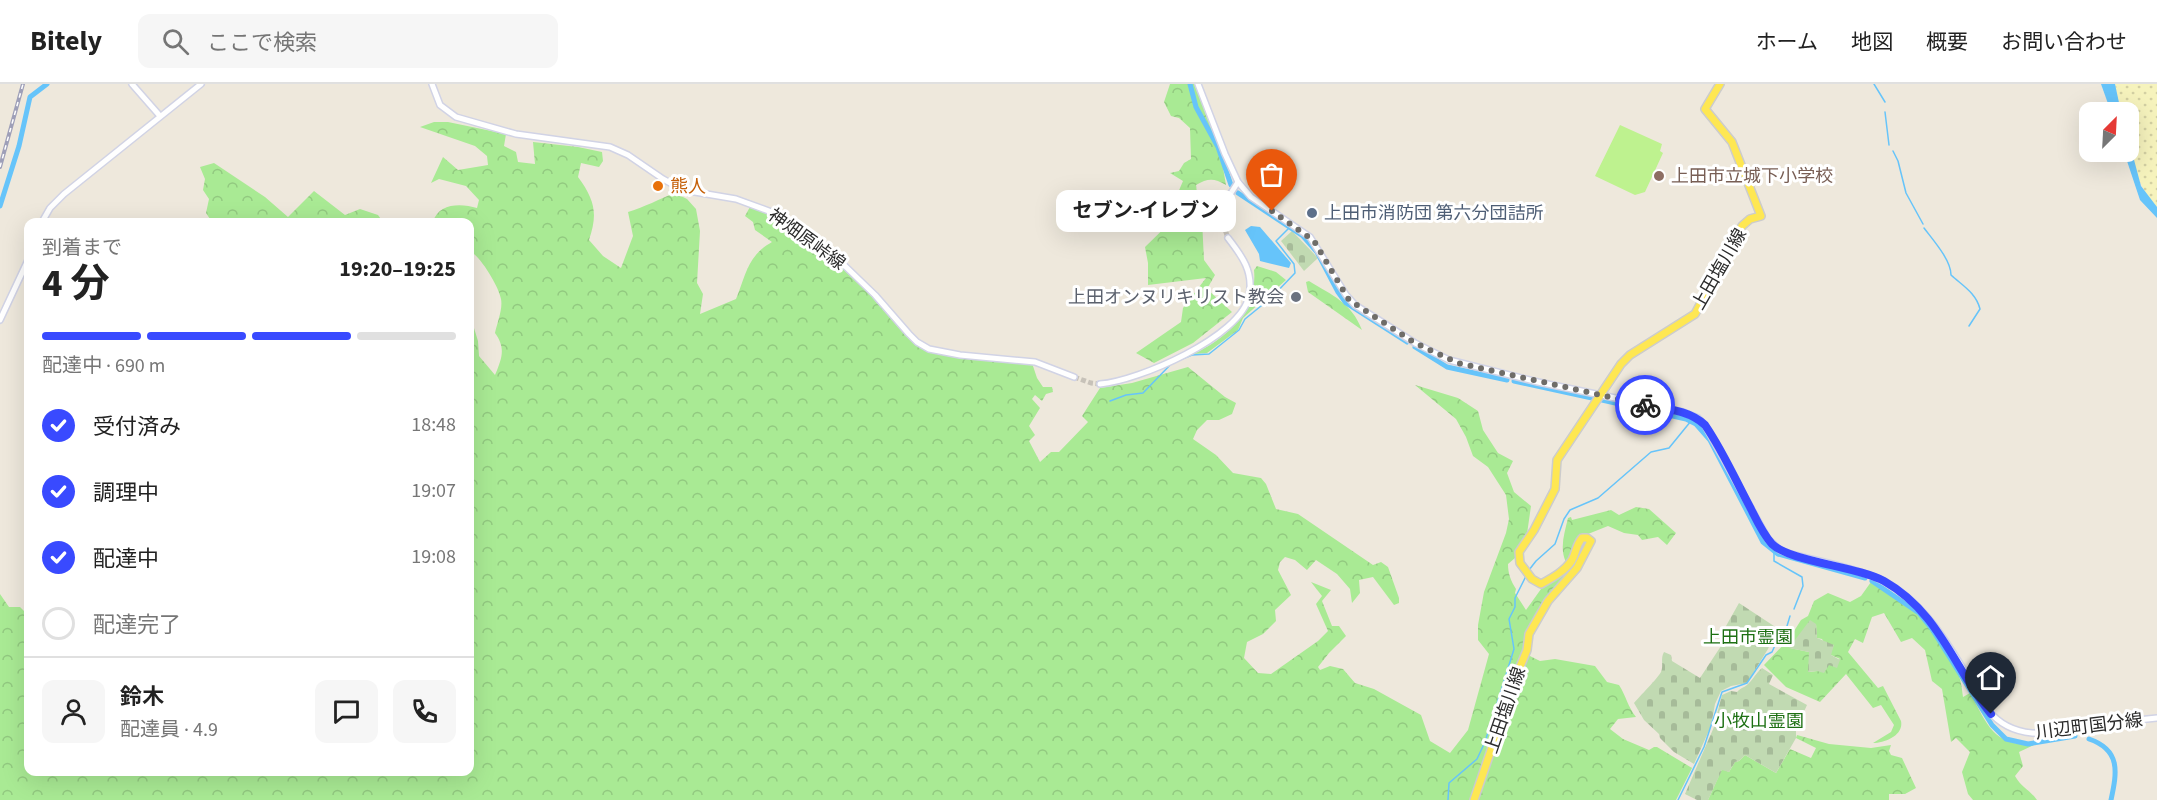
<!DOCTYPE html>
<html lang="ja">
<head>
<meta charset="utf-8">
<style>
	:root { --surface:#fff; --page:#f6f6f6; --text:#222; --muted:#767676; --line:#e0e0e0; --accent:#394aff }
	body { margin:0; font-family:"Source Sans 3","Noto Sans JP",sans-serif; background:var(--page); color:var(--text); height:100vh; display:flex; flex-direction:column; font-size:22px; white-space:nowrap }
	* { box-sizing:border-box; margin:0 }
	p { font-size:20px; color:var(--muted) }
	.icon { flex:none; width:33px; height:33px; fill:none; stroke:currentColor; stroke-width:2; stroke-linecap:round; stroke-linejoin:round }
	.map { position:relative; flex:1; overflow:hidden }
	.sheet { position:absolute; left:24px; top:134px; width:450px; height:558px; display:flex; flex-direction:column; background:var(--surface); border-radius:12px; box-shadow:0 6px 24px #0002 }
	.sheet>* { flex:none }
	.needle { width:39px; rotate:24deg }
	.buttons { position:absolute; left:2079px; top:18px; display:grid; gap:12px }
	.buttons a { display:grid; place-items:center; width:60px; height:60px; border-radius:12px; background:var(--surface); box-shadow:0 6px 24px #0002; font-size:30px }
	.pin { position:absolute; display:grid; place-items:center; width:51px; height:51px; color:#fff; margin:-62px -26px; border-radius:50% 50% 50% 0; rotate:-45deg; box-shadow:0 0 6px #0007 }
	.pin .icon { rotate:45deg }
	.courier { position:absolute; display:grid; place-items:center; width:60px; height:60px; margin:-30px; border:4px solid #394aff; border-radius:50%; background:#fff; color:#222; box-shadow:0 2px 8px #0007 }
	.bubble { position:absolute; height:42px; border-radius:12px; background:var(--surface); box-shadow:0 6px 24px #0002; font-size:20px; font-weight:700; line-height:42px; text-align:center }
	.summary em { font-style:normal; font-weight:700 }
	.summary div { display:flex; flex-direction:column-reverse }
	.summary { display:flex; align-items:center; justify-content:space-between; height:102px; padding:0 18px }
	h1 { font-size:39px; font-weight:700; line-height:45px }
	.bar { display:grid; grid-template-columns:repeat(4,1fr); gap:9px 6px; align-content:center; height:72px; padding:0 18px }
	.bar i { height:8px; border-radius:4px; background:var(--line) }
	.bar .active { background:var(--accent) }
	.bar p { grid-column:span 4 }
	.line { display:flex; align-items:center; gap:15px; padding:0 18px; border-top:2px solid var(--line) }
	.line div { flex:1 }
	.round { display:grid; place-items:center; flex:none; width:63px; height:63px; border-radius:12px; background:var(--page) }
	ol { padding:0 18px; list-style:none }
	li { display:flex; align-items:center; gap:18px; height:66px }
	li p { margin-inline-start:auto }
	li .icon { padding:6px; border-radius:50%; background:var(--accent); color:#fff; stroke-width:4 }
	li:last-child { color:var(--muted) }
	li i { width:33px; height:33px; border:3px solid var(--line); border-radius:50% }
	header { display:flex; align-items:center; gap:36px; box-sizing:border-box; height:84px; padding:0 30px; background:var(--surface); border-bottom:2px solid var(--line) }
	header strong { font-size:28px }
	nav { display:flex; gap:33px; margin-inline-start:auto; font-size:21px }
	.search { width:420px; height:54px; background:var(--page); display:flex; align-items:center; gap:15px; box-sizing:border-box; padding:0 21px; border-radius:12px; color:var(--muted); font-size:22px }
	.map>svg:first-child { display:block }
	.forest { fill:url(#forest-crowns); fill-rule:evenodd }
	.sand { fill:url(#sand-dots) }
	.cemetery { fill:url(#cemetery-stones) }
	.pitch { fill:#bef28f }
	.water { fill:#66c4fa }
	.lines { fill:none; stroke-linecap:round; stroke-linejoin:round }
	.stream { stroke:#66c4fa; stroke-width:1.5 }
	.canal { stroke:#66c4fa; stroke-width:5 }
	.minor-tunnel { stroke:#c7c2b9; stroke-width:5; stroke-dasharray:5 2.5; stroke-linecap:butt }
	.minor-casing { stroke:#d1d3e5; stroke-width:8 }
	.major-casing { stroke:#ccc; stroke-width:10 }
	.minor { stroke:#fff; stroke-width:5 }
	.major { stroke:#fee752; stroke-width:7 }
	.rail-casing { stroke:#9e9fb8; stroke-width:4 }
	.rail { stroke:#fff; stroke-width:1.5; stroke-dasharray:4.5; stroke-linecap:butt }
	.done { stroke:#6f6d69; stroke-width:6; stroke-dasharray:0 10.8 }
	.route { stroke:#394aff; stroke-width:8 }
	.education-dot { fill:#8d6e63; stroke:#fff; stroke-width:2 }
	.food-dot { fill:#e8710a; stroke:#fff; stroke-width:2 }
	.service-dot { fill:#5c6f8a; stroke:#fff; stroke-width:2 }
	.worship-dot { fill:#6b7280; stroke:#fff; stroke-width:2 }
	.labels { text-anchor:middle; stroke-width:6; stroke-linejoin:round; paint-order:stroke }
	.education-label { font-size:18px; fill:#785e54; stroke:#fff; text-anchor:start }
	.food-label { font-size:18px; fill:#c56008; stroke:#fff; text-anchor:start }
	.service-label { font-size:18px; fill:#4e5e75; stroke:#fff; text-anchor:start }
	.street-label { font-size:18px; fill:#2b2b2b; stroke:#fff }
	.worship-label { font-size:18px; fill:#5b616d; stroke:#fff; text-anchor:end }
	.park-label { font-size:18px; fill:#1d7013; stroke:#fff }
</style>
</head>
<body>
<header>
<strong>Bitely</strong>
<div class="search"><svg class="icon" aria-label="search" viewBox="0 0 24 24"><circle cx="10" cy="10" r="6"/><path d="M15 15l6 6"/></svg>ここで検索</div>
<nav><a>ホーム</a><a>地図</a><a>概要</a><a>お問い合わせ</a></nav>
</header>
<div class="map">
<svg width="2157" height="716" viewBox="0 0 2157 716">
	<defs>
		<pattern id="forest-crowns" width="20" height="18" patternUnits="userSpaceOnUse" patternTransform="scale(1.5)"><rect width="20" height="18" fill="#a9ea94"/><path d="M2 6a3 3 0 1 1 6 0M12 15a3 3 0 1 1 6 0" fill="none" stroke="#92c980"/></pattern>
		<pattern id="sand-dots" width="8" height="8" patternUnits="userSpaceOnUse" patternTransform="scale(1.5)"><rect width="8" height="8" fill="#f6f3bd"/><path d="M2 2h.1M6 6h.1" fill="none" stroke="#d3d0a3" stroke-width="1.8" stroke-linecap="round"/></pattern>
		<pattern id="cemetery-stones" width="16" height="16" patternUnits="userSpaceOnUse" patternTransform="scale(1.5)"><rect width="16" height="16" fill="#c1dab2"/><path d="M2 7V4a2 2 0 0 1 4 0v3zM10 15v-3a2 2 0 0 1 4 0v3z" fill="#a6bb99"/></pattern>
	</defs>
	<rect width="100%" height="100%" fill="#eee8dc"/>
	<g class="forest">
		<path d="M 1170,0 L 1196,0 L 1217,49 L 1226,101 C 1214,94 1208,94 1196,101 L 1197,109 L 1189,113 L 1192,126 L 1202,136 L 1204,176 L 1215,191 L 1207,205 L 1232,228 L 1193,259 L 1154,279 L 1136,269 L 1181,238 L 1183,224 L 1206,194 L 1148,201 L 1148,179 L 1145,163 L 1188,121 L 1177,111 L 1183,97 L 1170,89 L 1179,87 L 1184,79 L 1191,75 L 1190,44 L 1179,34 L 1171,32 L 1164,18 Z"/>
		<path d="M 434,38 L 448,38 L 506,50 L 504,62 L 516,68 L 518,78 L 535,80 L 533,58 L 578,63 L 602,68 L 603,77 L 599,83 L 581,79 L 578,93 C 595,116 598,130 589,156 L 603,172 L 621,184 L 633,152 L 628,128 C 645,123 659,115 675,109 L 687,115 L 696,125 L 700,147 L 697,199 L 703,210 L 700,230 L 736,215 C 746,191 747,172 772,158 L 755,146 L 753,138 L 745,132 L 751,121 L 763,125 L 844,183 L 927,265 L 1032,279 L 1037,294 L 1043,303 L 1052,303 L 1053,308 L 1046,310 L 1042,317 L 1035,311 L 1032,315 L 1040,324 L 1029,342 L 1035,351 L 1029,357 L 1040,378 L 1051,368 L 1059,368 L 1088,338 L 1082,332 L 1100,304 L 1132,299 L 1188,283 L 1225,313 L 1236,319 L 1232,330 L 1219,336 L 1207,336 L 1197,346 L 1193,355 L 1216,371 L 1233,389 L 1261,394 L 1266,400 L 1276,425 L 1298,430 L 1373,481 L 1381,478 L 1388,483 L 1399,514 L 1399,519 L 1394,521 L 1373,493 L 1359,496 L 1360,509 L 1352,519 L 1350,505 L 1337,490 L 1316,476 L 1307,486 L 1295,476 L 1285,473 L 1280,478 L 1278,486 L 1291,511 L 1275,526 L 1276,537 L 1263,550 L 1247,558 L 1244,574 L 1258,589 L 1271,590 L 1318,557 L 1328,547 L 1316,520 L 1322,512 L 1311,498 L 1331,506 L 1322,517 L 1332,542 L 1339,542 L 1346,552 L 1329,569 L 1318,583 L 1320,586 L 1330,582 L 1343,585 L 1355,599 L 1374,605 L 1421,631 L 1430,657 L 1450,669 L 1468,646 L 1489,570 L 1478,556 L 1478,541 L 1484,508 L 1506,449 L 1509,435 L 1506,411 L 1488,383 L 1473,372 L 1466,353 L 1456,335 L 1415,301 L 1458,314 L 1478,327 L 1483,346 L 1498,369 L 1513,377 L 1507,389 L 1514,408 L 1531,422 L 1527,450 L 1515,474 L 1508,480 C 1508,490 1511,497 1516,505 L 1515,509 L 1526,526 L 1541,505 L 1569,483 C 1558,468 1564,451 1568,434 L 1571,433 L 1572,436 L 1611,426 L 1619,431 L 1636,423 L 1649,425 L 1676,449 L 1667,461 L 1658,453 L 1642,456 L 1638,451 L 1624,449 L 1608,442 L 1588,450 L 1587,461 L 1584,469 L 1527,548 L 1526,565 L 1471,716 L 0,716 L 0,510 L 9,523 L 20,523 L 28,531 L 28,687 L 470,687 L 470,231 L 478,257 L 479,272 L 495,291 C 502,274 506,264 495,249 C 497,239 503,225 501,215 C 499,203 481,173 470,167 L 470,138 L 433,138 C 438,119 461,119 477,124 L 479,116 L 466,102 L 439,95 L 431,99 L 443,73 L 458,86 L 488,81 L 487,72 L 475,62 L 420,43 Z"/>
		<polygon points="214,79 265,113 288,133 314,107 345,131 360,125 378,131 383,138 212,138 206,129 209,115 203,106 205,95 200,83"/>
		<path d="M 1257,182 L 1276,188 L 1286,196 L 1243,234 L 1238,246 L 1207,269 L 1193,270 C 1227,255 1258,225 1254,186 Z"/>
		<path d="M 1309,197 C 1333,212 1351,218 1362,246 L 1308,208 L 1306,198 Z"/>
		<path d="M 1871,498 C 1910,514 1940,552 1958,590 C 1961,596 1962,605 1963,613 L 1970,609 C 1988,641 1992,661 2034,661 L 2019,668 L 2023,682 L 2015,692 C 2021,703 2030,706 2037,716 L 1973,716 L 1968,710 L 1962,688 L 1970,668 L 1956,654 L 1951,658 L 1942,605 L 1932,597 L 1925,566 L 1912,554 L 1901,558 L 1884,529 L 1872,533 L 1863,559 L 1855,555 L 1848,568 L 1878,604 L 1883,602 L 1901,637 C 1904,651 1885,659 1873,659 L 1891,648 L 1894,641 L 1881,621 L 1873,624 L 1846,590 L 1820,618 L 1786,603 L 1764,581 L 1789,555 L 1801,536 L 1808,532 L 1814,517 L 1828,509 L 1850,518 L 1861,512 ZM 1816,540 L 1817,554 L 1822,555 L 1831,571 L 1840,575 L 1817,587 L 1809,588 L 1809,568 L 1790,564 Z"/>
		<path d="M 1528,571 L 1540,577 L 1555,575 L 1595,582 L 1607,598 L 1619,601 C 1626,612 1628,623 1636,633 L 1618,635 L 1610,645 L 1623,655 L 1649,666 L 1654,663 L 1657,663 L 1692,684 L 1676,716 L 1476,716 Z"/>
		<polygon points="1797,651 1829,660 1871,664 1891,661 1889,667 1891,671 1902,674 1916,704 1905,710 1889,710 1889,716 1708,716 1722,685 1729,688 1735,678 1739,677 1745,671 1776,689 1790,665 1811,674 1816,664 1796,654"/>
	</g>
	<path class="sand" d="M 2115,0 L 2157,0 L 2157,123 C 2133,99 2129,61 2128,28 L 2121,28 Z"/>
	<g class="cemetery">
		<polygon points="1292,147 1318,174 1304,187 1281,157"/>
		<path d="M 1739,519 L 1777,544 L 1768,565 L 1747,599 L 1731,602 L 1721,607 L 1715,620 L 1711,642 L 1694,680 L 1674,668 L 1660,654 L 1659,650 L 1644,636 L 1634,619 C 1639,613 1658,594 1661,588 C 1664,581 1660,575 1664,568 L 1671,571 L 1672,577 L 1700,594 L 1721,562 L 1726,542 Z"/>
		<polygon points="1810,536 1816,540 1817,554 1834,561 1831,571 1840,576 1837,584 1829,581 1824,589 1817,587 1808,588 1809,568 1789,564"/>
		<path d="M 1762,584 L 1773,591 L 1769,600 L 1807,621 L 1796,645 L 1796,654 L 1776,689 L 1745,671 L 1739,677 L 1735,678 L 1729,688 L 1722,686 L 1708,716 L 1697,716 L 1685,710 L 1717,636 L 1717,630 L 1722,611 L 1731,607 L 1737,608 C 1741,603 1745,604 1749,599 C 1754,594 1756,589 1762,584 Z"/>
	</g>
	<polygon class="pitch" points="1620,41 1662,60 1660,67 1663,69 1645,108 1635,111 1595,92"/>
	<g class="water">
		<polygon points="2101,0 2115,0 2121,28 2111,28"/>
		<polygon points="2129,57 2141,102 2157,123 2157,134 2140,116 2124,68 2128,68"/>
		<polygon points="1251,142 1260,143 1291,179 1289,184 1260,177 1259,170 1245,146"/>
	</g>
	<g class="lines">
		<g class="stream">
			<polyline points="1874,0 1885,18"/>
			<polyline points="1885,28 1889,61"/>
			<polyline points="1893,67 1898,77 1906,109 1923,140"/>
			<path d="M 1924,144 C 1933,156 1951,176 1951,191 C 1963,202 1976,209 1980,225 L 1969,242"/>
			<polyline points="1110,317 1126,311 1143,309 1172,279 1192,271 1209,270 1239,246 1245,235 1272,213 1295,189 1294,180 1276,157 1289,144"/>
			<polyline points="1774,467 1774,477 1802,493 1803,502 1794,525"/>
			<polyline points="1529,486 1536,477 1555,460 1564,435 1570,426 1598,414 1651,368 1669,364 1691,337"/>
			<polyline points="1448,716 1449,699 1477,675 1485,658 1514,565 1509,535 1515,523 1515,514 1526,492"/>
			<polyline points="1678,716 1704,663 1722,608 1747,599 1766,571 1772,568 1781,548 1787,542 1790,532"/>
		</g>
		<g class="canal">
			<polyline points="1190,0 1196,23 1218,63 1231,101"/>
			<polyline points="1238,109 1303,152 1317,168 1338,208 1346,219 1407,258"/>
			<polyline points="0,122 19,62 30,13 47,0"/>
			<polyline points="1415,263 1447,283 1507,296"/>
			<polyline points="1514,297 1592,314"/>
			<polyline points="1602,316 1686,335 1696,340 1710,356 1763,458 1778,470 1865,494"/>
			<polyline points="1872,497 1919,529 1932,545 1992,641 2006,655 2028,660 2075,652"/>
			<path d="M 2089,655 C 2121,666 2117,688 2111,716"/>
		</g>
		<g class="minor-tunnel">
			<polyline points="1223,140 1228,154"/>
			<polyline points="1074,293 1091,299 1100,300"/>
		</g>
		<defs>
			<g id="minor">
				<polyline points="132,0 160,32"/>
				<polyline points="432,0 440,21 456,33 516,50 610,63 628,71 663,95 683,106 736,115 777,130 844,181 875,211 909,250 917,258 929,265 960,271 1035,278 1074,293"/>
				<path d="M 1198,0 L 1225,70 L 1238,98 L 1251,113 L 1310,153 L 1346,211 L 1355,221 L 1415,259 L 1449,276 L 1538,298 L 1683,328 L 1698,334 L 1705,341 L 1768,455 L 1780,466 L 1788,469 C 1817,477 1849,482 1877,494 C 1931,518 1958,579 1988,626 C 2016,661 2059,648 2097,642 C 2117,638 2137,636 2157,634"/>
				<polyline points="42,138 50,124 64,110 201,0"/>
				<polyline points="1223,140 1224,120 1238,98"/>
				<polyline points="0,236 28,176"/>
				<path d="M 1100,300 C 1138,297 1241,253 1249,212 C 1254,188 1242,172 1228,154"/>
			</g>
			<path id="major" d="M 1474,716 L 1517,590 L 1527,566 L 1529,550 L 1548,517 L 1577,484 L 1591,457 L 1587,454 L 1582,454 C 1576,461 1576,469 1572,476 C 1565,487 1552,494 1541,500 L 1532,495 L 1520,479 L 1519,468 L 1534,446 L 1555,405 L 1557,376 L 1621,280 L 1630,271 L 1695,230 L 1742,142 L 1750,135 L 1761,132 L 1732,58 L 1705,25 L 1720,0"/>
		</defs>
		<use href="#minor" class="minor-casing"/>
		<use href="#major" class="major-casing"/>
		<use href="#minor" class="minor"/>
		<use href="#major" class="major"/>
		<defs>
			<polyline id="rail" points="0,83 23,0"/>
		</defs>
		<use href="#rail" class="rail-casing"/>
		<use href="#rail" class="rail"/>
	</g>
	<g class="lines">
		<polyline class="done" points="1272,127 1314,157 1349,216 1415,259 1458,279 1645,321"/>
		<path class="route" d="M 1645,321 C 1666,325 1689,326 1705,341 C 1723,367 1736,397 1751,425 C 1757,437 1763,450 1772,460 C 1791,478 1856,482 1884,497 C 1939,528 1954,584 1991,630"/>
	</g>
	<circle class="education-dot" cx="1659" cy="92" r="6"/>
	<circle class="food-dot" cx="658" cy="102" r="6"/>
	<circle class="service-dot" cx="1312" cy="129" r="6"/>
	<circle class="worship-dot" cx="1296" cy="213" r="6"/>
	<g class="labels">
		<g class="education-label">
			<text x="1671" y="98">上田市立城下小学校</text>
		</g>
		<g class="food-label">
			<text x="670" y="108">熊人</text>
		</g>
		<g class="service-label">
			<text x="1324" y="135">上田市消防団 第六分団詰所</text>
		</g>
		<g class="street-label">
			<text transform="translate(807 155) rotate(36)" y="6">神畑原峠線</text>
			<text transform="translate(1719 185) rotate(-60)" y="6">上田塩川線</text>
			<text transform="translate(1505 626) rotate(-71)" y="6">上田塩川線</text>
			<text transform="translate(2089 642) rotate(-7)" y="6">川辺町国分線</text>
		</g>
		<g class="worship-label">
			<text x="1284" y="219">上田オンヌリキリスト教会</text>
		</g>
		<g class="park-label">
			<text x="1748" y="559">上田市霊園</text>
			<text x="1759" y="643">小牧山霊園</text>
		</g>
	</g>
</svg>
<div class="buttons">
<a><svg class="needle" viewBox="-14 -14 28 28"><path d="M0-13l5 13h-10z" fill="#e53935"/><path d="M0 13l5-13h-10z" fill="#767676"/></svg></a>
</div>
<div class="pin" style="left:1272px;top:127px;background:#ea580c"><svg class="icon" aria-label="bag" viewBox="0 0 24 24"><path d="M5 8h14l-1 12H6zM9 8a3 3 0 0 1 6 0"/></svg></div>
<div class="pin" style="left:1991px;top:630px;background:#1f2937"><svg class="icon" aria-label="home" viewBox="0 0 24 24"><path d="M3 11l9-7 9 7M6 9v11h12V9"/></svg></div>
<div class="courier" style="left:1645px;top:321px"><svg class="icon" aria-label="bike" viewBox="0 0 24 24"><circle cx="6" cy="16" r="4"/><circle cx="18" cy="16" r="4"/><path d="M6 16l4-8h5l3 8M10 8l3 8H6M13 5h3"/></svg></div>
<div class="bubble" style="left:1056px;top:106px;width:180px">セブン-イレブン</div>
<section class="sheet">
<div class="summary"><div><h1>4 分</h1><p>到着まで</p></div><em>19:20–19:25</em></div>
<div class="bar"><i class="active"></i><i class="active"></i><i class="active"></i><i></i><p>配達中 · 690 m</p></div>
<ol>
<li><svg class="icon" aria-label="check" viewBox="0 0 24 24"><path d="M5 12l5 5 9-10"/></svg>受付済み<p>18:48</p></li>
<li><svg class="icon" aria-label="check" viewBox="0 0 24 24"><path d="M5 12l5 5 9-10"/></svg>調理中<p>19:07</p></li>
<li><svg class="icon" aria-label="check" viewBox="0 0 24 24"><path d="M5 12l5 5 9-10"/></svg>配達中<p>19:08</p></li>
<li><i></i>配達完了</li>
</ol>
<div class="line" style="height:108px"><a class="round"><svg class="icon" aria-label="person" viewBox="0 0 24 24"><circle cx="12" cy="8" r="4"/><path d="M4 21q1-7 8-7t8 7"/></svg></a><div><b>鈴木</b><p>配達員 · 4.9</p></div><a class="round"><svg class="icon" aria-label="chat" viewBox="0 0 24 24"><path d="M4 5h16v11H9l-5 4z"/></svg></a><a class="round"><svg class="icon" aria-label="phone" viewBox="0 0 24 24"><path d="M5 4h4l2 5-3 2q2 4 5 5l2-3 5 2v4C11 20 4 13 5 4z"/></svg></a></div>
</section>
</div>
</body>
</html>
